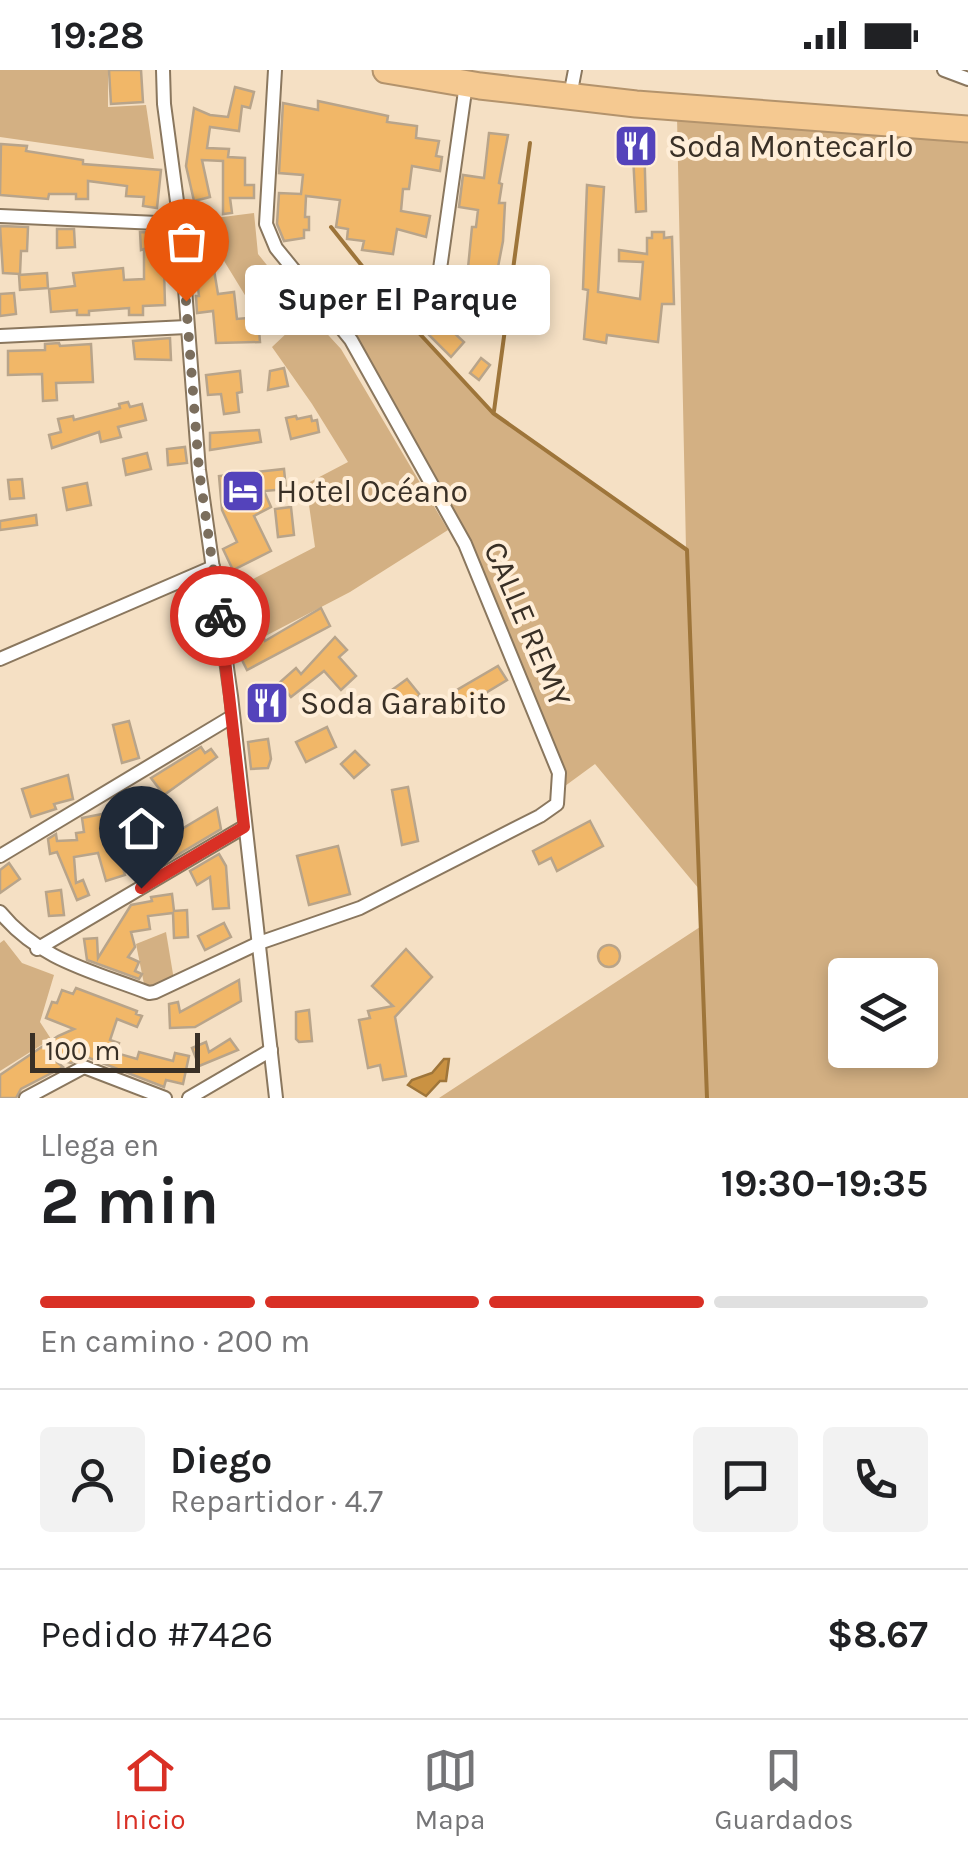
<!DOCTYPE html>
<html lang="es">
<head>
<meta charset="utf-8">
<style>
	:root { --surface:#fff; --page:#f2f2f2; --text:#202124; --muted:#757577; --line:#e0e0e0; --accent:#d93025 }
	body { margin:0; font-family:Karla,sans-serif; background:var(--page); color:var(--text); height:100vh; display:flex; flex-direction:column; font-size:38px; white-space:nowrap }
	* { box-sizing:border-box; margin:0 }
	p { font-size:32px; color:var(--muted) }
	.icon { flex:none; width:55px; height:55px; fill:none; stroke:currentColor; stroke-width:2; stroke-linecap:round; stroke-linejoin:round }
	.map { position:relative; height:1028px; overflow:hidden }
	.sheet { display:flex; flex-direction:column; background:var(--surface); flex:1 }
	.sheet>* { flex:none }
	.tools { position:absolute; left:828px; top:888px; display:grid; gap:20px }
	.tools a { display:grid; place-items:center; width:110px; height:110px; border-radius:10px; background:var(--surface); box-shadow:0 5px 15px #0003; font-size:50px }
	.scale { position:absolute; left:30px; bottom:25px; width:170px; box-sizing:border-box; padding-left:10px; border:5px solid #393026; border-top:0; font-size:28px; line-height:35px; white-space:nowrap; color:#393026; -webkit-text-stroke:8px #ffeed8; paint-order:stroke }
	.pin { position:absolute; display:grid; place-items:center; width:85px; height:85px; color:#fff; margin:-102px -42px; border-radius:50% 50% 50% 0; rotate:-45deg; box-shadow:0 0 10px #0007 }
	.pin .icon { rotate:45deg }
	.courier { position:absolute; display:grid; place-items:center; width:100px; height:100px; margin:-50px; border:8px solid #d93025; border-radius:50%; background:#fff; color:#222; box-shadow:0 2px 12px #0007 }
	.bubble { position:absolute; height:70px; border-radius:10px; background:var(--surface); box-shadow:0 5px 15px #0003; font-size:32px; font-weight:700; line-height:70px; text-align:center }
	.summary em { font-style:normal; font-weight:700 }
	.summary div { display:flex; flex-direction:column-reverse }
	.summary { display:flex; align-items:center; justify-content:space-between; height:170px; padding:0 40px }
	h1 { font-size:65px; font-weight:700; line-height:75px }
	.bar { display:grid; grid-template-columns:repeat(4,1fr); gap:15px 10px; align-content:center; height:120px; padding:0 40px }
	.bar i { height:12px; border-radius:8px; background:var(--line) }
	.bar .current { background:var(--accent) }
	.bar p { grid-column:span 4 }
	.line { display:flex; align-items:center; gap:25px; padding:0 40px; border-top:2px solid var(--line) }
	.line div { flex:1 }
	.round { display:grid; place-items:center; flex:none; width:105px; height:105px; border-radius:10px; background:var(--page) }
	.status { display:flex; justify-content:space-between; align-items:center; height:70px; padding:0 50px; background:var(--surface); direction:ltr }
	.status svg { height:28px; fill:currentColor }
	.tabs { display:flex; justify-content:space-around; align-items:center; height:140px; border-top:2px solid var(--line); background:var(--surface); font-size:28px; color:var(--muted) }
	.tabs a { display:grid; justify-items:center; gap:5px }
	.tabs .current { color:var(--accent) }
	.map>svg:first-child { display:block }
	.green { fill:#d3b083; fill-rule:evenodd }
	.water { fill:#ca9242; stroke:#9e753a; stroke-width:2.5 }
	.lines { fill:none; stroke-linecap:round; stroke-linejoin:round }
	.stream { stroke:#9e753a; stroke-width:4 }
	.building { fill:#f1b768; stroke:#b8a48a; stroke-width:2.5 }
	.street-casing { stroke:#8a775e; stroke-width:16 }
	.highway-casing { stroke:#b3936c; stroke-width:29 }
	.street { stroke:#fff; stroke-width:12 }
	.highway { stroke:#f5c991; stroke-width:25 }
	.done { stroke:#7b6e5d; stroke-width:10; stroke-dasharray:0 18 }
	.route { stroke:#d93025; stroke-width:12 }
	.labels { text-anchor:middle; stroke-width:8; stroke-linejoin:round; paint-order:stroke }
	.poi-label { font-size:32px; fill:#393026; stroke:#ffeed8; text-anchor:start }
	.street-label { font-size:32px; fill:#393026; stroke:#ffeed8 }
</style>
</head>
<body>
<div class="status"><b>19:28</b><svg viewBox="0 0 49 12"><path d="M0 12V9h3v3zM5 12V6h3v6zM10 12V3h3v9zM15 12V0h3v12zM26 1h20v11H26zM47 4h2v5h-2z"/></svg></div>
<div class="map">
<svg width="968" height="1028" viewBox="0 0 968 1028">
	<rect width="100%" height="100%" fill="#f5e0c4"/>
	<g class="green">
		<polygon points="0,0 108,0 108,37 146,35 154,89 0,67"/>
		<path d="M 677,47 L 968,73 L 968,1028 L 439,1028 L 700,857 L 699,819 L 595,694 L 565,716 L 468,479 L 343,262 L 394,236 L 493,343 L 686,479 ZM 845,905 L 920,905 L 920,980 L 845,980 Z"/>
		<polygon points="254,143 258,184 279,210 251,235 199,150"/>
		<polygon points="308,243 341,279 448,460 350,522 229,585 220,526 315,477 306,414 348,392 312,334 272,277"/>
		<polygon points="166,862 174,910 146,924 136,874"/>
		<polygon points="4,870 22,893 54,905 40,952 51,969 0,1001 0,873"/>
	</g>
	<polygon class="water" points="444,989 449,989 446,1011 440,1011 426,1026 408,1015 412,1010 432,1003"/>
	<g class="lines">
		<g class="stream">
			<polyline points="331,157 394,236 493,343 687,480 707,1028"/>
			<polyline points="494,341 530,73"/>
		</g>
	</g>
	<g class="building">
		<polygon points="109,0 141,0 143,32 111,34"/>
		<polygon points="235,17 254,22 250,38 242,36 239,61 210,57 207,78 229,79 228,87 245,88 245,115 254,115 254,128 230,128 232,143 223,144 223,91 202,90 210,127 194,131 186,96 194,38 210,45 228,47"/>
		<polygon points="318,31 388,46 387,52 417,56 416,68 439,71 436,86 442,87 440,101 412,96 409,119 403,119 401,141 430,146 426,167 397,159 393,184 362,180 364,171 347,169 348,159 336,157 340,130 306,126 305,147 309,147 309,160 304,160 304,168 284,171 277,154 279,123 301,124 303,105 279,103 283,33 318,40"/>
		<polygon points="489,63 508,65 499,113 502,114 499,133 505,133 503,171 498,197 494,197 493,218 461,214 450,202 450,197 468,198 472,157 476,157 478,140 459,137 463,105 484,108"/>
		<polygon points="644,67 646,141 636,142 633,85 630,85 627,68"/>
		<polygon points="1,74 27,76 26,81 83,90 83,94 161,100 157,138 143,136 144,127 126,126 127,116 88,111 88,129 76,129 76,124 49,124 48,129 0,125"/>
		<polygon points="587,115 604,117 598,222 640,229 643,192 619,191 619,180 647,184 647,168 652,168 652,162 664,162 664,168 672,167 674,234 662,234 658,272 607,265 606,273 584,269 588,220 583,219"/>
		<polygon points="199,150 202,172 214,173 213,182 211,182 218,224 234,222 237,249 258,247 260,272 216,273 213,241 197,243 196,226 199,226 190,152"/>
		<polygon points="0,156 28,157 27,181 21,181 20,204 3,203"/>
		<polygon points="57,159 74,159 75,177 57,178"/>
		<polygon points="140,162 163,163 165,235 143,236 143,245 129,245 129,238 89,241 89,245 77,245 77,240 51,242 49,219 75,216 73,203 123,198 124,210 144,209 144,179 141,180"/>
		<polygon points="47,203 48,218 20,220 19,205"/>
		<polygon points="275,218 292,238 284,245 288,249 277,258 257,233"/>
		<polygon points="14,223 16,244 0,246 0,224"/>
		<polygon points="412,224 425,234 421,240 440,257 452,243 461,250 452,261 464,272 451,287 402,238"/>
		<polygon points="170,268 171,290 135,289 133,271"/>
		<polygon points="59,273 60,276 91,274 93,312 56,313 57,330 43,331 42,304 8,305 8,281 45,280 45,274"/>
		<polygon points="481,288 490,295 479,310 470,303"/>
		<polygon points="284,298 288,316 268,320 270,301"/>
		<polygon points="240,301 242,322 237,323 239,342 224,344 221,324 208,325 206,305"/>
		<polygon points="128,332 130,337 142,334 146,350 118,357 121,367 101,372 99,362 52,378 49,365 61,362 58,349 73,346 74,350 120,338 119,334"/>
		<polygon points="296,346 297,349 311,346 312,351 317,350 319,362 291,369 286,348"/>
		<polygon points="259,360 261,372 210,380 210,363"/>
		<polygon points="185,377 187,393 168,395 167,379"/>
		<polygon points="147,383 151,399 126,405 123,389"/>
		<polygon points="284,399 286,419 264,421 271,437 254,446 271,481 233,500 223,479 237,472 222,440 219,406"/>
		<polygon points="22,409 24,428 10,429 8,410"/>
		<polygon points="87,413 91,435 67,440 63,418"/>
		<polygon points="291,437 294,465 278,467 275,439"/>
		<polygon points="36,445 37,455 0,460 0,451"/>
		<polygon points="321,538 330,556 247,600 238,582 264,568 265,571"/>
		<polygon points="335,567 347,580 339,587 356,606 341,620 324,601 291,627 279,613 296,598 301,604"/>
		<polygon points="498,596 507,610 459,639 450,624"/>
		<polygon points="407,609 420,625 401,640 392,620"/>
		<polygon points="276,622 279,639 259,643 255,626"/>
		<polygon points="129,651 139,688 122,693 113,655"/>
		<polygon points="327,657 336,677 306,692 296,672"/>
		<polygon points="268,669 271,689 268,698 251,699 248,672"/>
		<polygon points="201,677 205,683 211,679 217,687 164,725 151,708"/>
		<polygon points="355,681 369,695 354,708 341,694"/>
		<polygon points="68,705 73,729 54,734 56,739 31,747 22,719"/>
		<polygon points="408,717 418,771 402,775 392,720"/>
		<polygon points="217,738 221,759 164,793 159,783 160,772"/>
		<polygon points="140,739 148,750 133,761 125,750"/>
		<polygon points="112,742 116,774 126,772 127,780 118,782 125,805 106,811 98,783 74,787 76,813 83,810 89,825 77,830 57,782 50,784 48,769 56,764 57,771 77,770 76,763 84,762 82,748"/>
		<polygon points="590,751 603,776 557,801 551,788 539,794 533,781"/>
		<polygon points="338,776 350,824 309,835 297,786"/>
		<polygon points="219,784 226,796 229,838 213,839 210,807 197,815 190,801"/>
		<polygon points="9,793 20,809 0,823 0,800"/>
		<polygon points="61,820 64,845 49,846 46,822"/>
		<polygon points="172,824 174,841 187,840 188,867 174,868 173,843 148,846 150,859 131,862 135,877 128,887 139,892 135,901 142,904 139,909 87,890 84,869 97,868 98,888 131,835 152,831 151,827"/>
		<polygon points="224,853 231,867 205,880 198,866"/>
		<circle cx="609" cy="886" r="11"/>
		<polygon points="406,879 432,907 395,947 406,1006 383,1010 380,995 368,998 359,950 370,948 368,941 393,936 372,916"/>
		<polygon points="239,910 241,931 195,957 170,958 169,934 178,932 180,942"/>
		<polygon points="76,918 137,941 136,944 142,946 137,957 117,949 110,970 119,973 116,983 137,989 139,982 173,991 175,983 189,986 183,1014 166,1010 164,1017 87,987 71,993 52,988 63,997 21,1019 16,1028 0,1028 0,1005 58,966 74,959 46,948 52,932 57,933 62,920 73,924"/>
		<polygon points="309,940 312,971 299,972 296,969 296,942"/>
		<polygon points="230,969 238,980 199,996 192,978 206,972 209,982"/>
	</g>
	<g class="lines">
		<defs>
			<g id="street">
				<polyline points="163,0 164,34 180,154 199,400 231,626 276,1028"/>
				<polyline points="944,0 968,9"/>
				<polyline points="466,14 439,206 477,244"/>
				<polyline points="570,26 575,0"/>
				<polyline points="0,146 180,154"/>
				<polyline points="0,266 187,257"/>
				<polyline points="0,589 213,497"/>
				<polyline points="0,786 233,646"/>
				<path d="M 0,842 C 39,890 92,901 149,923 L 155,922 L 259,873 L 360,838 L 540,746 L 557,734 L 559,703 L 465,474 L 351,270 L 276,178 L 266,154 L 275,0"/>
				<polyline points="37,879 244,757"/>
				<polyline points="26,1028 84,997 165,1028"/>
				<polyline points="189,1028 271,980"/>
			</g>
			<polyline id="highway" points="386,0 480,16 636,34 968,59"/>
		</defs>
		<use href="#street" class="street-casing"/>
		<use href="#highway" class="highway-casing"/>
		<use href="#street" class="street"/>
		<use href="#highway" class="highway"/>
	</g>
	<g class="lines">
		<polyline class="done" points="186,231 199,400 220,546"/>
		<polyline class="route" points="141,818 244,757 220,546"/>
	</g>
	<defs>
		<symbol id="restaurant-square" viewBox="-11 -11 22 22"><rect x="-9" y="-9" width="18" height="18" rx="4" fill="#5443bb" stroke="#ffeed8"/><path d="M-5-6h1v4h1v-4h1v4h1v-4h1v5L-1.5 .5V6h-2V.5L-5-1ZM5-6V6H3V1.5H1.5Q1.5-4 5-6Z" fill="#fff"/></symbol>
		<symbol id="hotel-square" viewBox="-11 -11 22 22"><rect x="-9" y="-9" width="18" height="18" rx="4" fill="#5443bb" stroke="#ffeed8"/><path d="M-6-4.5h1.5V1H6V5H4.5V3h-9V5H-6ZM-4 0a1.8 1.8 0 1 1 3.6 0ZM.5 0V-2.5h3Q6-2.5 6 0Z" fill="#fff"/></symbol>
	</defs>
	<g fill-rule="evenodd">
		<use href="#restaurant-square" x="611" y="51" width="50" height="50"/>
		<use href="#hotel-square" x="218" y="396" width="50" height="50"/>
		<use href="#restaurant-square" x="242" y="608" width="50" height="50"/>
	</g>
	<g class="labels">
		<g class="poi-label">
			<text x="668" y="87">Soda Montecarlo</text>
			<text x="276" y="432">Hotel Océano</text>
			<text x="300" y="644">Soda Garabito</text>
		</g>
		<g class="street-label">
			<text transform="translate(528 554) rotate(67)" y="11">CALLE REMY</text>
		</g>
	</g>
</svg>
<div class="tools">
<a><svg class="icon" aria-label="layers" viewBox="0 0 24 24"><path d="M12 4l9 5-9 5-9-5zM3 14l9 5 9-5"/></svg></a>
</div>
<div class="scale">100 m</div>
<div class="pin" style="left:186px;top:231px;background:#ea580c"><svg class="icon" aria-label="bag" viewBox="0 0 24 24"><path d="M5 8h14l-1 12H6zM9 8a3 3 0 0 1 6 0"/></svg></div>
<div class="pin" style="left:141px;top:818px;background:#1f2937"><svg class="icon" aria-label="home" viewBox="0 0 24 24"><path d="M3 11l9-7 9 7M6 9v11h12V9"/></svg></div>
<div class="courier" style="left:220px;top:546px"><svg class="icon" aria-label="bike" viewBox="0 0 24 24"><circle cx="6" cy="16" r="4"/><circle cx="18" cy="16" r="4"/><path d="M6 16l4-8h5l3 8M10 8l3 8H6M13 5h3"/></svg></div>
<div class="bubble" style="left:245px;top:195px;width:305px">Super El Parque</div>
</div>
<section class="sheet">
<div class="summary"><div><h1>2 min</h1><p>Llega en</p></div><em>19:30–19:35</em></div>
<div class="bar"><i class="current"></i><i class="current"></i><i class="current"></i><i></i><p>En camino · 200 m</p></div>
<div class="line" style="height:180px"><a class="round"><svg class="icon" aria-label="person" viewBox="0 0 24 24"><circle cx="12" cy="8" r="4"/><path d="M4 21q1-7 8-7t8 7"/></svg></a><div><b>Diego</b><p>Repartidor · 4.7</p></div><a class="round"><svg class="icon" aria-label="chat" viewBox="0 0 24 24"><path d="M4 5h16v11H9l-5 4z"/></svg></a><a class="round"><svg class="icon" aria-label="phone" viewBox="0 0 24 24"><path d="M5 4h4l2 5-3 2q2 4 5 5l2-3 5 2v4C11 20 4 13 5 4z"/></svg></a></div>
<div class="line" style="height:130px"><div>Pedido #7426</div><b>$8.67</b></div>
</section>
<nav class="tabs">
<a class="current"><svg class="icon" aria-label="home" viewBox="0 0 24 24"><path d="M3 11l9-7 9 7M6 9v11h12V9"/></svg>Inicio</a>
<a><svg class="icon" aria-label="map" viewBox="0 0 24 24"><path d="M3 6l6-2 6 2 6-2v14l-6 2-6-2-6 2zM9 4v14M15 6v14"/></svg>Mapa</a>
<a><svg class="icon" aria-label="saved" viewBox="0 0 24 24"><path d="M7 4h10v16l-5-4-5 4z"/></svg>Guardados</a>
</nav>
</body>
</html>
